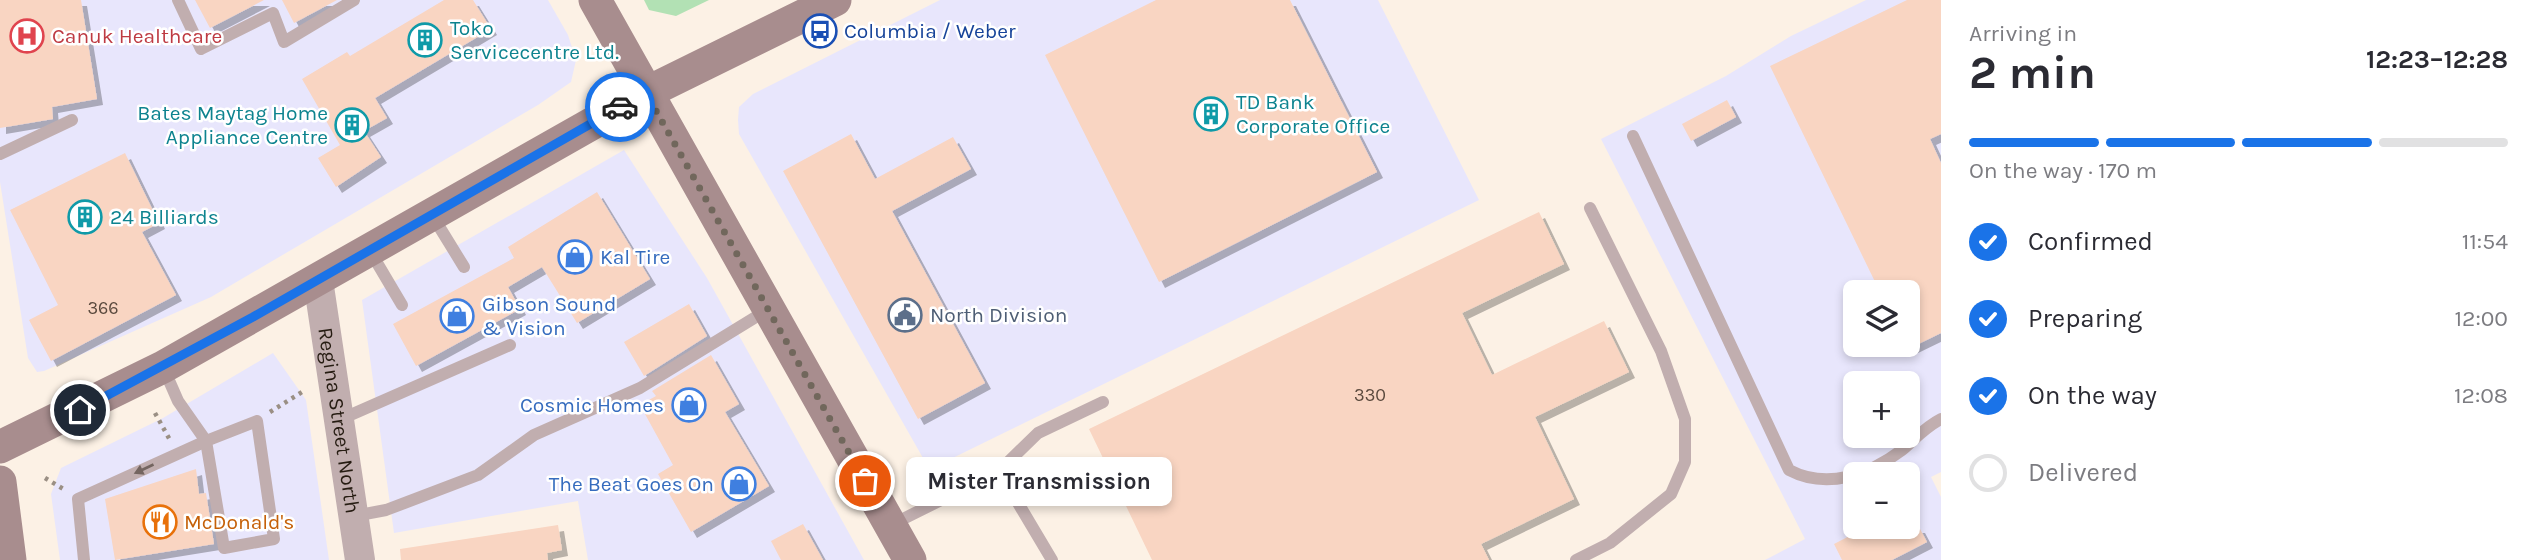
<!DOCTYPE html>
<html lang="en">
<head>
<meta charset="utf-8">
<style>
	:root { --surface:#fff; --page:#f2f2f3; --text:#2b2b33; --muted:#7c7c81; --line:#e1e1e2; --accent:#1a73e8 }
	body { margin:0; font-family:Karla,sans-serif; background:var(--page); color:var(--text); height:100vh; display:flex; flex-direction:column; font-size:26px; white-space:nowrap }
	* { box-sizing:border-box; margin:0 }
	p { font-size:23px; color:var(--muted) }
	.icon { flex:none; width:38px; height:38px; fill:none; stroke:currentColor; stroke-width:2; stroke-linecap:round; stroke-linejoin:round }
	.map { position:relative; flex:1; overflow:hidden }
	.sheet { display:flex; flex-direction:column; background:var(--surface); width:595px }
	.sheet>* { flex:none }
	.buttons { position:absolute; left:1843px; top:280px; display:grid; gap:14px }
	.buttons a { display:grid; place-items:center; width:77px; height:77px; border-radius:10px; background:var(--surface); box-shadow:0 4px 10px #0003; font-size:35px }
	.pin { position:absolute; display:grid; place-items:center; width:60px; height:60px; color:#fff; margin:-30px; border:4px solid #fff; border-radius:50%; box-shadow:0 2px 7px #0007 }
	.courier { position:absolute; display:grid; place-items:center; width:70px; height:70px; margin:-35px; border:5px solid #1a73e8; border-radius:50%; background:#fff; color:#222; box-shadow:0 2px 9px #0007 }
	.bubble { position:absolute; height:49px; border-radius:10px; background:var(--surface); box-shadow:0 4px 10px #0003; font-size:23px; font-weight:700; line-height:49px; text-align:center }
	.summary em { font-style:normal; font-weight:700 }
	.summary div { display:flex; flex-direction:column-reverse }
	.summary { display:flex; align-items:center; justify-content:space-between; height:119px; padding:0 28px }
	h1 { font-size:46px; font-weight:700; line-height:52px }
	.bar { display:grid; grid-template-columns:repeat(4,1fr); gap:10px 7px; align-content:center; height:84px; padding:0 28px }
	.bar i { height:9px; border-radius:5px; background:var(--line) }
	.bar .selected { background:var(--accent) }
	.bar p { grid-column:span 4 }
	ol { padding:0 28px; list-style:none }
	li { display:flex; align-items:center; gap:21px; height:77px }
	li p { margin-inline-start:auto }
	li .icon { padding:7px; border-radius:50%; background:var(--accent); color:#fff; stroke-width:4 }
	li:last-child { color:var(--muted) }
	li i { width:38px; height:38px; border:4px solid var(--line); border-radius:50% }
	main { display:flex; flex:1; min-height:0 }
	.map>svg:first-child { display:block }
	.commercial { fill:#e8e6fc; fill-rule:evenodd }
	.green { fill:#b2e1b4 }
	.building { fill:#f9d5c2; filter:url(#shadow) }
	.lines { fill:none; stroke-linecap:round; stroke-linejoin:round }
	.path { stroke:#9a8f84; stroke-width:4.5; stroke-dasharray:3.5 5; stroke-linecap:butt }
	.service { stroke:#c1aeaf; stroke-width:12 }
	.tertiary { stroke:#c1aeaf; stroke-width:30 }
	.secondary { stroke:#a88d8e; stroke-width:33 }
	.oneway { fill:#746560 }
	.done { stroke:#71675c; stroke-width:7; stroke-dasharray:0 12.6 }
	.route { stroke:#1a73e8; stroke-width:9 }
	.labels { text-anchor:middle; stroke-width:5; stroke-linejoin:round; paint-order:stroke }
	.number-label { font-size:18px; fill:#5b4a3e }
	.culture-label { font-size:21px; fill:#0d838f; stroke:#fff; text-anchor:start }
	.transit-label { font-size:21px; fill:#164399; stroke:#fff; text-anchor:start }
	.health-label { font-size:21px; fill:#be3a42; stroke:#fff; text-anchor:start }
	.shop-label { font-size:21px; fill:#366cbe; stroke:#fff; text-anchor:start }
	.service-label { font-size:21px; fill:#4e5e75; stroke:#fff; text-anchor:start }
	.street-label { font-size:21px; fill:#261c12; stroke:#fff }
	.food-label { font-size:21px; fill:#c56008; stroke:#fff; text-anchor:start }
</style>
</head>
<body>
<main>
<div class="map">
<svg width="1941" height="560" viewBox="0 0 1941 560">
	<defs>
		<filter id="shadow"><feDropShadow dx="6" dy="6" stdDeviation="0" flood-color="#0004"/></filter>
	</defs>
	<rect width="100%" height="100%" fill="#fcf1e5"/>
	<g class="commercial">
		<polygon points="0,0 548,0 568,35 576,60 571,82 538,105 211,297 44,371 37,372 28,358 0,182"/>
		<polygon points="940,0 1378,0 1479,200 920,474 923,458 739,134 738,120 739,107 753,94"/>
		<path d="M 1866,0 L 1941,0 L 1941,472 L 1931,477 L 1941,497 L 1941,560 L 1765,560 L 1805,539 L 1601,139 L 1726,76 L 1791,36 ZM 1855,292 L 1908,292 L 1908,345 L 1855,345 ZM 1855,383 L 1908,383 L 1908,436 L 1855,436 ZM 1855,474 L 1908,474 L 1908,527 L 1855,527 Z"/>
		<polygon points="624,150 707,278 864,560 588,560 578,501 394,533 362,300"/>
		<polygon points="273,353 306,400 329,560 60,560 51,494 61,468 163,418"/>
	</g>
	<polygon class="green" points="644,0 709,0 676,16 649,10"/>
	<g class="building">
		<polygon points="0,0 81,0 97,99 52,107 53,119 0,128"/>
		<polygon points="195,0 264,0 210,28"/>
		<polygon points="282,0 337,0 294,23"/>
		<polygon points="444,0 473,0 491,29 375,98 387,118 364,131 381,157 336,187 318,158 340,145 302,79 347,52 350,56"/>
		<polygon points="1156,0 1290,0 1377,172 1159,282 1045,55"/>
		<polygon points="1907,0 1941,0 1941,134 1930,139 1941,163 1941,333 1908,349 1908,292 1880,292 1770,66"/>
		<polygon points="1727,100 1736,117 1691,141 1682,124"/>
		<polygon points="851,134 875,179 953,137 971,169 892,211 985,383 918,419 783,171"/>
		<polygon points="125,153 159,223 142,232 176,295 51,361 29,320 58,305 10,210"/>
		<polygon points="597,192 650,279 577,323 542,267 508,287 520,309 416,366 393,324 514,258 508,247"/>
		<polygon points="1539,212 1564,264 1462,313 1492,375 1604,321 1629,372 1535,417 1574,499 1481,544 1489,560 1152,560 1089,429"/>
		<polygon points="689,304 707,336 644,376 624,342"/>
		<polygon points="711,355 739,404 725,412 769,486 691,532 658,474 673,465 640,405 656,396 652,391"/>
		<polygon points="196,469 199,494 206,493 214,544 115,560 105,499"/>
		<polygon points="803,524 823,560 781,560 771,541"/>
		<polygon points="558,525 562,550 547,553 548,560 401,560 400,549"/>
		<polygon points="1867,527 1919,527 1927,542 1892,560 1842,560 1834,544"/>
	</g>
	<g class="lines">
		<g class="path">
			<polyline points="270,412 302,392"/>
			<polyline points="155,413 170,440"/>
			<polyline points="45,478 65,490"/>
		</g>
		<g class="service">
			<polyline points="178,0 201,49 273,13 284,42 354,0"/>
			<path d="M 1633,136 L 1789,470 C 1827,490 1869,475 1902,450 C 1915,439 1925,427 1941,419"/>
			<polyline points="0,154 72,120"/>
			<polyline points="432,215 464,267"/>
			<polyline points="370,251 402,305"/>
			<polyline points="339,420 510,345"/>
			<polyline points="999,471 1038,433 1103,402"/>
			<polyline points="354,516 386,510 478,475 534,435 640,388 767,310"/>
			<polyline points="891,525 999,471 1052,560"/>
			<polyline points="84,560 78,499 206,441 224,548 274,539 257,421 206,441 178,401 164,369"/>
			<polyline points="1576,560 1610,543 1671,494 1685,462 1685,419 1661,351 1590,208"/>
		</g>
		<path class="tertiary" id="s1" d="M 318,280 L 360,560"/>
		<g class="secondary">
			<polyline points="595,0 910,560"/>
			<polyline points="0,447 163,367 646,93 835,0"/>
			<polyline points="0,482 10,560"/>
		</g>
	</g>
	<defs><path id="oneway-solid" d="M-6-.8H1V-3.2L6.5 0L1 3.2V.8H-6Z" transform="scale(1.75)"/></defs>
	<use class="oneway" href="#oneway-solid" transform="translate(144 469) rotate(155)"/>
	<g class="lines">
		<polyline class="done" points="620,107 646,93 865,481"/>
		<polyline class="route" points="80,410 253,317 620,107"/>
	</g>
	<defs>
		<symbol id="bus-ring" viewBox="-11 -11 22 22"><circle r="9.5" fill="#fff" stroke="#1a4fb4" stroke-width="1.5"/><path d="M-5-6H5V4H4V6H2V4H-2V6H-4V4H-5ZM-3.5-4V0h7V-4ZM-3.5 1.2v1.5H-2V1.2ZM2 1.2v1.5H3.5V1.2Z" fill="#1a4fb4"/></symbol>
		<symbol id="hospital-ring" viewBox="-11 -11 22 22"><circle r="9.5" fill="#fff" stroke="#e0444e" stroke-width="1.5"/><path d="M-5-5h3v3.5h4V-5h3V5h-3V1.5h-4V5h-3Z" fill="#e0444e"/></symbol>
		<symbol id="building-ring" viewBox="-11 -11 22 22"><circle r="9.5" fill="#fff" stroke="#0f9aa8" stroke-width="1.5"/><path d="M-4-6H4V6H1V3H-1V6H-4ZM-2.5-4.3h1.7v1.8h-1.7ZM.8-4.3h1.7v1.8H.8ZM-2.5-1h1.7V.8h-1.7ZM.8-1h1.7V.8H.8Z" fill="#0f9aa8"/></symbol>
		<symbol id="shop-ring" viewBox="-11 -11 22 22"><circle r="9.5" fill="#fff" stroke="#3f7fe0" stroke-width="1.5"/><path d="M-5-2.5h2.3a2.7 3.5 0 0 1 5.4 0H5L5.5 6h-11ZM-1.5-2.5h3a1.5 2.3 0 0 0-3 0Z" fill="#3f7fe0"/></symbol>
		<symbol id="civic-ring" viewBox="-11 -11 22 22"><circle r="9.5" fill="#fff" stroke="#5c6f8a" stroke-width="1.5"/><path d="M-.6-6.5H3V-4.5H.6V-3L4-1V1h2V6H-6V1h2V-1L-.6-3ZM-1.2 2.5V6h2.4V2.5Z" fill="#5c6f8a"/></symbol>
		<symbol id="restaurant-ring" viewBox="-11 -11 22 22"><circle r="9.5" fill="#fff" stroke="#e8710a" stroke-width="1.5"/><path d="M-5-6h1v4h1v-4h1v4h1v-4h1v5L-1.5 .5V6h-2V.5L-5-1ZM5-6V6H3V1.5H1.5Q1.5-4 5-6Z" fill="#e8710a"/></symbol>
	</defs>
	<g fill-rule="evenodd">
		<use href="#bus-ring" x="801" y="12" width="38" height="38"/>
		<use href="#hospital-ring" x="8" y="17" width="38" height="38"/>
		<use href="#building-ring" x="406" y="21" width="38" height="38"/>
		<use href="#building-ring" x="1192" y="95" width="38" height="38"/>
		<use href="#building-ring" x="333" y="106" width="38" height="38"/>
		<use href="#building-ring" x="66" y="198" width="38" height="38"/>
		<use href="#shop-ring" x="556" y="238" width="38" height="38"/>
		<use href="#civic-ring" x="886" y="296" width="38" height="38"/>
		<use href="#shop-ring" x="438" y="297" width="38" height="38"/>
		<use href="#shop-ring" x="670" y="386" width="38" height="38"/>
		<use href="#shop-ring" x="720" y="465" width="38" height="38"/>
		<use href="#restaurant-ring" x="141" y="503" width="38" height="38"/>
	</g>
	<g class="labels">
		<g class="number-label">
			<text x="103" y="314">366</text>
			<text x="1370" y="401">330</text>
		</g>
		<g class="culture-label">
			<text x="450" y="35">Toko<tspan x="450" dy="24">Servicecentre Ltd.</tspan></text>
			<text x="1236" y="109">TD Bank<tspan x="1236" dy="24">Corporate Office</tspan></text>
			<text x="328" y="120" text-anchor="end">Bates Maytag Home<tspan x="328" dy="24">Appliance Centre</tspan></text>
			<text x="110" y="224">24 Billiards</text>
		</g>
		<g class="transit-label">
			<text x="844" y="38">Columbia / Weber</text>
		</g>
		<g class="health-label">
			<text x="52" y="43">Canuk Healthcare</text>
		</g>
		<g class="shop-label">
			<text x="600" y="264">Kal Tire</text>
			<text x="482" y="311">Gibson Sound<tspan x="482" dy="24">&amp; Vision</tspan></text>
			<text x="664" y="412" text-anchor="end">Cosmic Homes</text>
			<text x="714" y="491" text-anchor="end">The Beat Goes On</text>
		</g>
		<g class="service-label">
			<text x="930" y="322">North Division</text>
		</g>
		<g class="street-label">
			<text dy="7" stroke="none"><textPath href="#s1" startOffset="142">Regina Street North</textPath></text>
		</g>
		<g class="food-label">
			<text x="184" y="529">McDonald's</text>
		</g>
	</g>
</svg>
<div class="buttons">
<a><svg class="icon" aria-label="layers" viewBox="0 0 24 24"><path d="M12 4l9 5-9 5-9-5zM3 14l9 5 9-5"/></svg></a>
<a>+</a>
<a>−</a>
</div>
<div class="pin" style="left:865px;top:481px;background:#ea580c"><svg class="icon" aria-label="bag" viewBox="0 0 24 24"><path d="M5 8h14l-1 12H6zM9 8a3 3 0 0 1 6 0"/></svg></div>
<div class="pin" style="left:80px;top:410px;background:#1f2937"><svg class="icon" aria-label="home" viewBox="0 0 24 24"><path d="M3 11l9-7 9 7M6 9v11h12V9"/></svg></div>
<div class="courier" style="left:620px;top:107px"><svg class="icon" aria-label="car" viewBox="0 0 24 24"><path d="M5 17H2v-5l4-1 3-4h7l3 4 3 1v5h-3M9 17h6M6 11h13"/><circle cx="7" cy="17" r="2"/><circle cx="17" cy="17" r="2"/></svg></div>
<div class="bubble" style="left:906px;top:457px;width:266px">Mister Transmission</div>
</div>
<section class="sheet">
<div class="summary"><div><h1>2 min</h1><p>Arriving in</p></div><em>12:23–12:28</em></div>
<div class="bar"><i class="selected"></i><i class="selected"></i><i class="selected"></i><i></i><p>On the way · 170 m</p></div>
<ol>
<li><svg class="icon" aria-label="check" viewBox="0 0 24 24"><path d="M5 12l5 5 9-10"/></svg>Confirmed<p>11:54</p></li>
<li><svg class="icon" aria-label="check" viewBox="0 0 24 24"><path d="M5 12l5 5 9-10"/></svg>Preparing<p>12:00</p></li>
<li><svg class="icon" aria-label="check" viewBox="0 0 24 24"><path d="M5 12l5 5 9-10"/></svg>On the way<p>12:08</p></li>
<li><i></i>Delivered</li>
</ol>
</section>
</main>
</body>
</html>
